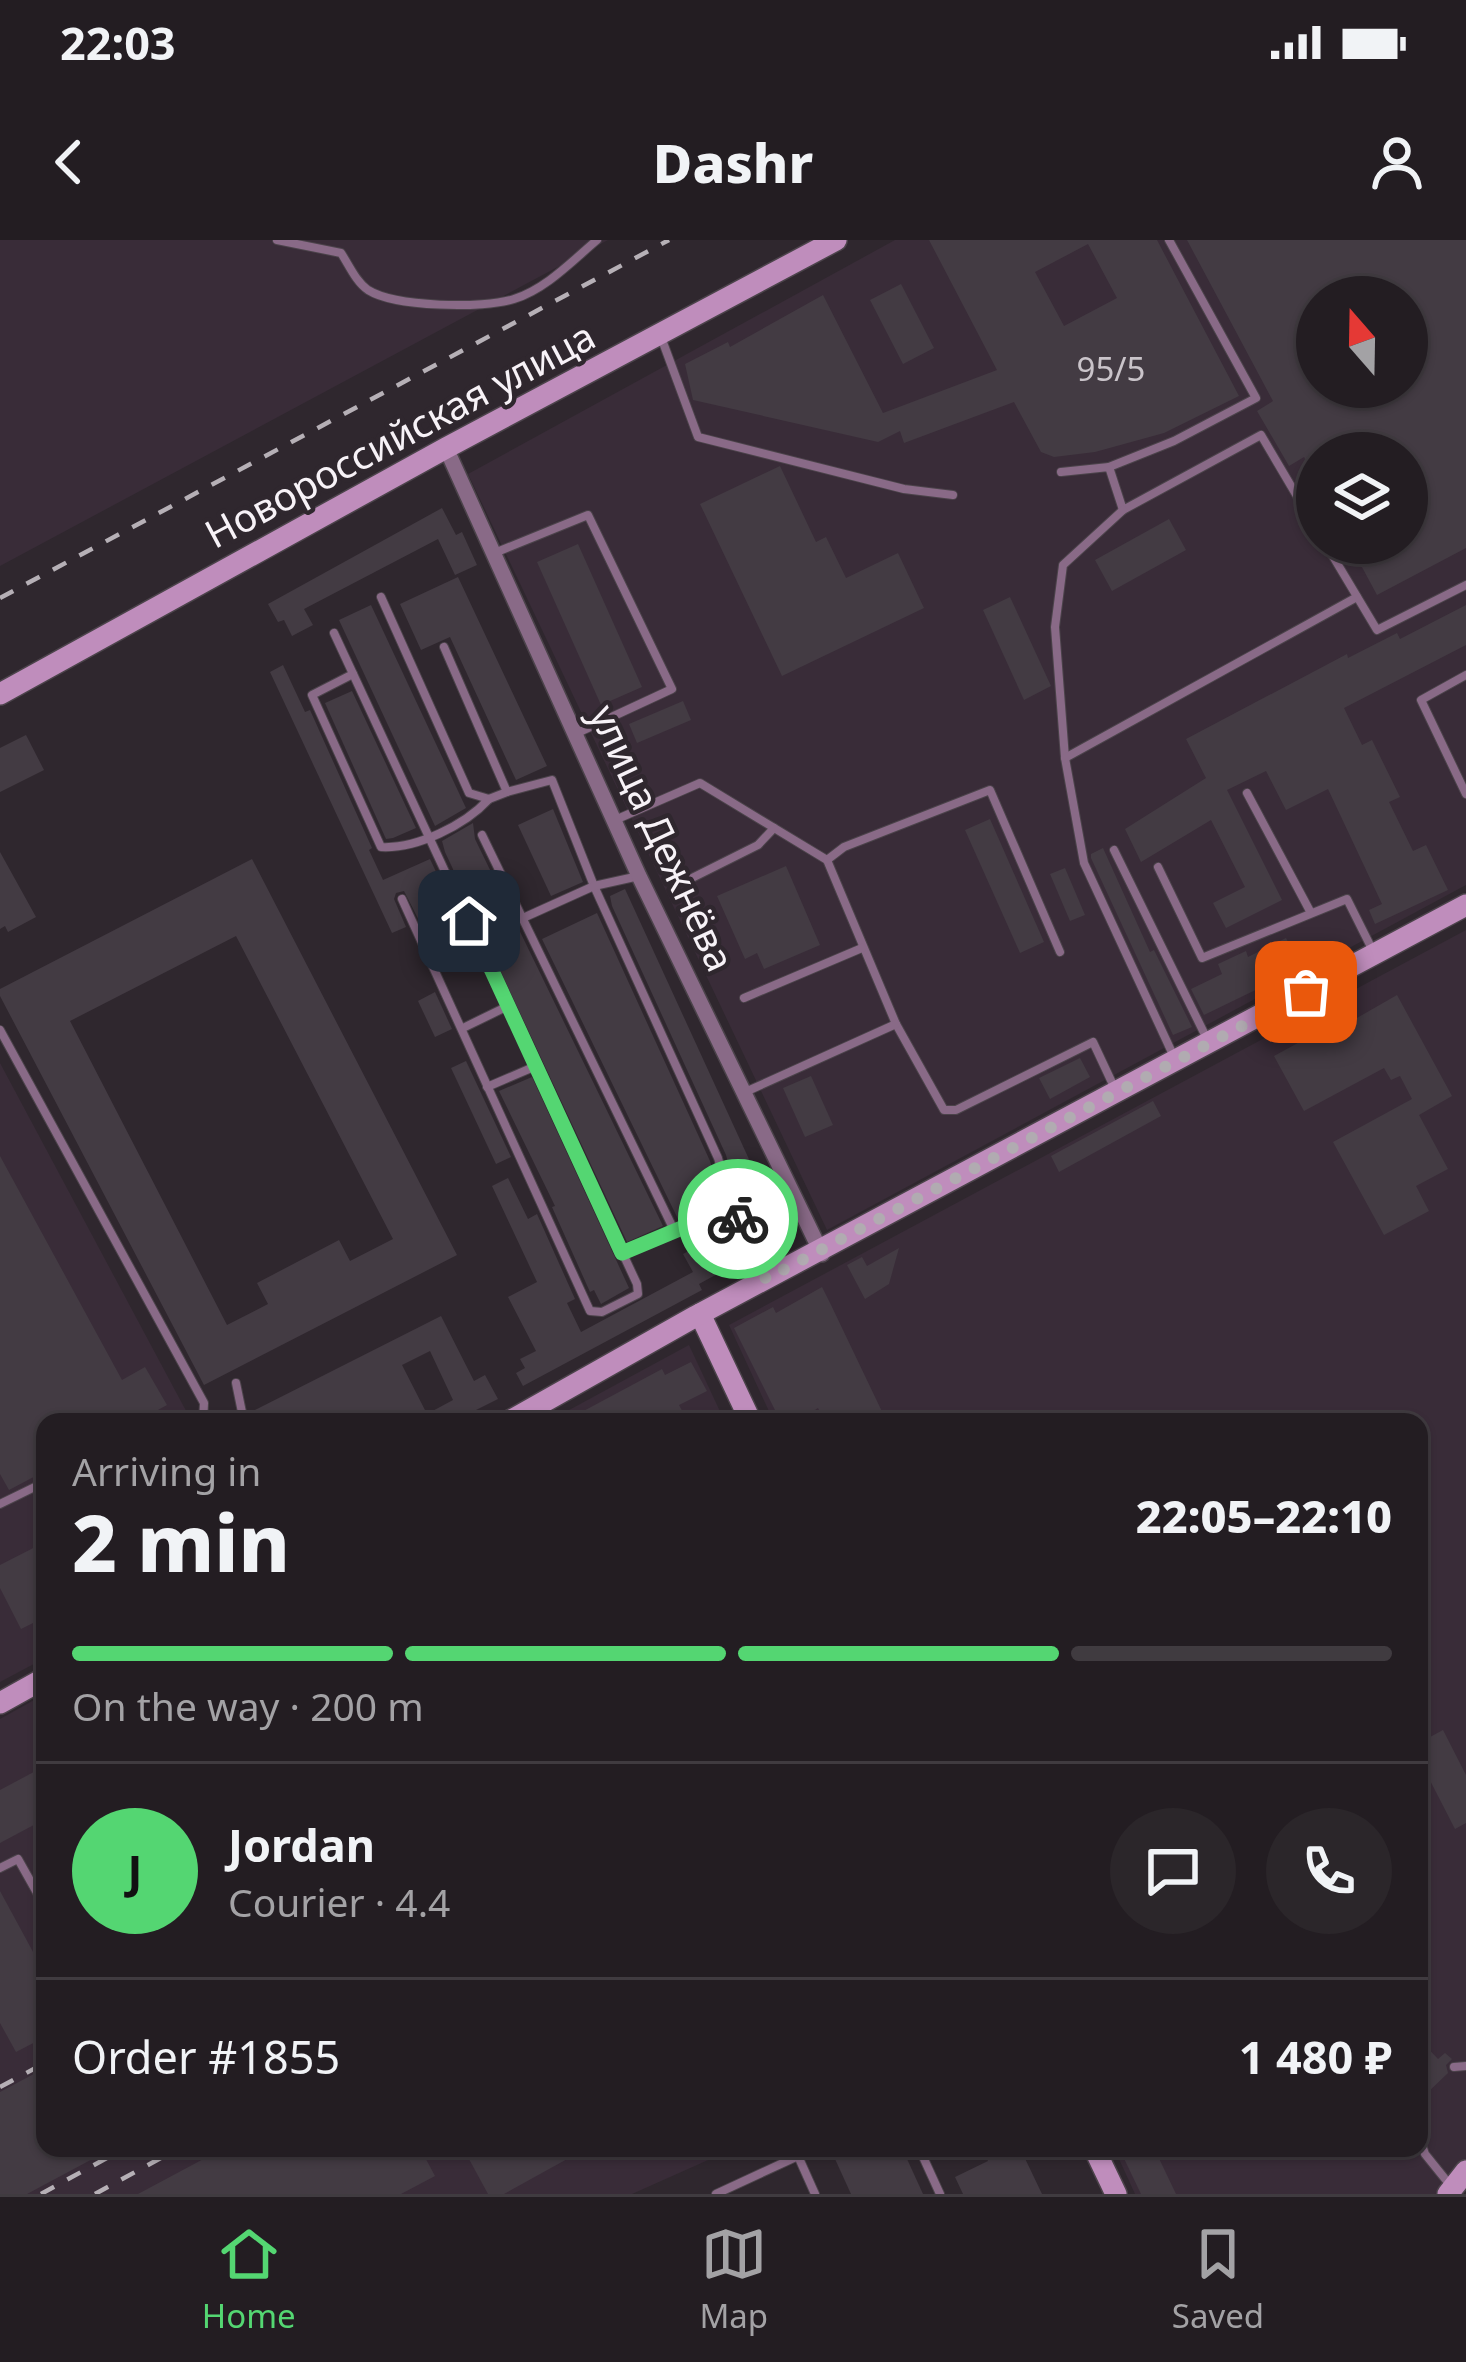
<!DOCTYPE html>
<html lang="en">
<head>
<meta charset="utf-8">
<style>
	:root { --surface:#231d22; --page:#2b262a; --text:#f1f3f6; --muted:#a3a2a5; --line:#403b40; --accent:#54d672 }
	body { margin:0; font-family:"Noto Sans",sans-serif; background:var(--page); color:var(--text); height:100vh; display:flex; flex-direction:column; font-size:45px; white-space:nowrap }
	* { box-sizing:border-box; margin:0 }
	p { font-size:39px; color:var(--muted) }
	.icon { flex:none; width:66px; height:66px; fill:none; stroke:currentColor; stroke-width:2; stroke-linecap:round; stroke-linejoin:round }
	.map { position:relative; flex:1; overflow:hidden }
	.drawer { position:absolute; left:36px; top:1173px; width:1392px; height:744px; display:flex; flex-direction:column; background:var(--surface); border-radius:24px; box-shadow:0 3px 9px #0004,0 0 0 3px var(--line) }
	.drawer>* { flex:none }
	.needle { width:78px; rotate:340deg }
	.fabs { position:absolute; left:1296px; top:36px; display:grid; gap:24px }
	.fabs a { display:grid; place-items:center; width:132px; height:132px; border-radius:50%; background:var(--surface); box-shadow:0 3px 9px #0004,0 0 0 3px var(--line); font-size:60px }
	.pin { position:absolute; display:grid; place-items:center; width:102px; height:102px; color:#fff; margin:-51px; border-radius:24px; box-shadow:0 6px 18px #0006 }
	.courier { position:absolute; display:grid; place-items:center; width:120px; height:120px; margin:-60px; border:9px solid #54d672; border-radius:50%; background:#fff; color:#222; box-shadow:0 3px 15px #0007 }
	.overview em { font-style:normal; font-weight:800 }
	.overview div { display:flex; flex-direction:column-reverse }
	.overview { display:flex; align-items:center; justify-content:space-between; height:204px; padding:0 36px }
	h1 { font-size:78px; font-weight:800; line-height:90px }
	.bar { display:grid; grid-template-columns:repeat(4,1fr); gap:18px 12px; align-content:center; height:144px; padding:0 36px }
	.bar i { height:15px; border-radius:9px; background:var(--line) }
	.bar .selected { background:var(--accent) }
	.bar p { grid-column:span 4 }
	.line { display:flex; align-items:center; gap:30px; padding:0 36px; border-top:3px solid var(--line) }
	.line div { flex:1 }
	.round { display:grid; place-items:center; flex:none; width:126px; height:126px; border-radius:63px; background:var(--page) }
	.status { display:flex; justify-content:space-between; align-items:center; height:84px; padding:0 60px; background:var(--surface); direction:ltr }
	.status svg { height:33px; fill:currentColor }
	header { display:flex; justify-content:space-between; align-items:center; height:156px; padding:0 36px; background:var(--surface); font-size:54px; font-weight:800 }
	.tab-bar { display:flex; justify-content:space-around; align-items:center; height:168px; border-top:3px solid var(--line); background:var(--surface); font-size:33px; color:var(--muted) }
	.tab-bar a { display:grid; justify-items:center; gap:6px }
	.tab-bar .selected { color:var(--accent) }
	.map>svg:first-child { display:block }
	.built { fill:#392c38; fill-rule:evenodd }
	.building { fill:#433b43; fill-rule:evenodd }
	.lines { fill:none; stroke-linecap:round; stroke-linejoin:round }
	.lane-casing { stroke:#4b434a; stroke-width:10 }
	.street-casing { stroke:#4b434a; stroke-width:18 }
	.secondary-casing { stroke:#4b434a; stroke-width:24 }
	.lane { stroke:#896a87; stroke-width:8 }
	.street { stroke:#896a87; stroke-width:15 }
	.secondary { stroke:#bf8dbc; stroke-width:21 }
	.rail { stroke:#b6b0b6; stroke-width:4.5; stroke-dasharray:15 15; stroke-linecap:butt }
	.done { stroke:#b1abb1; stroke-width:12; stroke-dasharray:0 21.6 }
	.route { stroke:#54d672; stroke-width:15 }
	.labels { text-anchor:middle; stroke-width:9; stroke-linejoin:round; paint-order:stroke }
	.number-label { font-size:33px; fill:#cac4ca }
	.street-label { font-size:39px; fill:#f7f2f7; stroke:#2f272e }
</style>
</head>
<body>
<div class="status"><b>22:03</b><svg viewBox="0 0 49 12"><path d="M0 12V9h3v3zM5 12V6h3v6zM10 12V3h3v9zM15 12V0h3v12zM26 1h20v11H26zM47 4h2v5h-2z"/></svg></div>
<header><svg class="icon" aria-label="back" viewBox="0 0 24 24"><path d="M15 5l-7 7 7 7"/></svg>Dashr<svg class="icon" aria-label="person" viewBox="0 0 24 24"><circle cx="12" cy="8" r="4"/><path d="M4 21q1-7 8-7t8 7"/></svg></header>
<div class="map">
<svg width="1466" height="1954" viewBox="0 0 1466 1954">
	<rect width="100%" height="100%" fill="#2f272e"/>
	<g class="built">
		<polygon points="0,0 608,0 0,326"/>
		<path d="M 895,0 L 1466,0 L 1466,645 L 827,990 L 468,234 ZM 1317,57 L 1407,57 L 1407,147 L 1317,147 ZM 1317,213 L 1407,213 L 1407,303 L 1317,303 Z"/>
		<polygon points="1466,690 1466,1919 1437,1954 1135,1954 1114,1908 1419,1908 1419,1182 774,1182 729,1085"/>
		<polygon points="0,823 192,1182 45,1182 45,1418 0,1442"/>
		<polygon points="689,1105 725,1182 547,1182"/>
		<polygon points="45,1454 45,1908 735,1908 632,1954 0,1954 0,1479"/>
	</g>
	<g class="building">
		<path d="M 929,0 L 1157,0 L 1239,156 L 1164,193 L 1095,212 L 1054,217 L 1041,212 L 1014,162 L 904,203 L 900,191 L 878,202 L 693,160 L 685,124 L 728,102 L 730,107 L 823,55 L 883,173 L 997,130 ZM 1088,4 L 1117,58 L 1064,86 L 1035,32 Z"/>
		<path d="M 1187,0 L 1466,0 L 1466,308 L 1377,355 L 1349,303 L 1407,303 L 1407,213 L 1317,213 L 1317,242 L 1304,217 L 1289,226 L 1257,171 L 1273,161 ZM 1317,57 L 1407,57 L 1407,147 L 1317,147 Z"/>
		<polygon points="901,44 934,108 903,124 870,60"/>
		<polygon points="780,226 816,302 826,297 846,338 898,313 924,368 782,436 700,264"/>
		<polygon points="442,268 456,295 462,292 477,325 455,335 438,299 304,369 313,385 292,396 284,380 278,382 268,364"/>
		<polygon points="1169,279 1186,310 1112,351 1095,320"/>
		<polygon points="578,304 642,447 601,465 537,322"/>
		<polygon points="458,337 547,526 516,540 450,397 421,410 400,364"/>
		<polygon points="1010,357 1051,446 1024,460 983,370"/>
		<polygon points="371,365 466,568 435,586 339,380"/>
		<polygon points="1466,365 1466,405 1344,468 1362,505 1372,500 1400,557 1389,562 1413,611 1426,605 1448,650 1375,684 1369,670 1382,664 1328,549 1286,570 1266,531 1227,550 1282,660 1226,688 1213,663 1245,647 1211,580 1141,622 1125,589 1206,538 1186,499 1347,414 1348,418 1397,393 1400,399"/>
		<polygon points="283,425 305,472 310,470 372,608 369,610 383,640 430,619 469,702 437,716 404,651 396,653 394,659 406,687 392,693 270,432"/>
		<polygon points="352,451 416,588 393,598 386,599 325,463"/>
		<polygon points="683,461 691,480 637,503 629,484"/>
		<polygon points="26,495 44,530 0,552 0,508"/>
		<polygon points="553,569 583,642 551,656 518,585"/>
		<polygon points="990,579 1044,702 1020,713 965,590"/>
		<polygon points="473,583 475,599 663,986 627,1002 445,612 442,601"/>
		<polygon points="1103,608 1150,712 1154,710 1192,787 1173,795 1091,618 1091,614"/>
		<polygon points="0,612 36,677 8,692 5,686 0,689"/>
		<path d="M 252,619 L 457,1015 L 204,1145 L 0,756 L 0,749 ZM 236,696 L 393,999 L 350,1021 L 339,1000 L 257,1043 L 268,1064 L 227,1085 L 70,781 Z"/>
		<polygon points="786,626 820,705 764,729 757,713 745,719 717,656"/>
		<polygon points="1065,628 1085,675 1070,681 1050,634"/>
		<polygon points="625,649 759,941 743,949 737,936 732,938 726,915 612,666 610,656"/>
		<polygon points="597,673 710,921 717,945 706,950 710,964 678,979 542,699"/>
		<polygon points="1286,698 1301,728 1204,775 1191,749 1222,734 1218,724 1246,711 1248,717"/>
		<polygon points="435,752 452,789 435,797 418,761"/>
		<polygon points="1397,755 1452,856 1419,875 1448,929 1416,946 1429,971 1384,995 1333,902 1412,859 1400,836 1391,840 1384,828 1304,871 1274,816 1340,780 1343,786"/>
		<polygon points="1080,818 1090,837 1050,859 1039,838"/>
		<polygon points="466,821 511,917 496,924 451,828"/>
		<polygon points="811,836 833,885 805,897 783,848"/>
		<polygon points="532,837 629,1048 601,1064 594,1050 590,1052 552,967 555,966 499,851"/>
		<polygon points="1153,861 1161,876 1059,932 1051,916"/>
		<polygon points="0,916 122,1140 145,1127 167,1165 136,1182 45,1182 45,1231 9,1250 0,1234"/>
		<polygon points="508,938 528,979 537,974 575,1059 567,1063 581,1092 693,1032 683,1014 698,1006 695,1000 709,993 712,999 727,990 743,1020 699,1044 702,1050 523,1146 516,1133 525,1128 520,1119 536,1111 508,1057 537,1042 492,946"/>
		<polygon points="899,1008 889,1044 865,1059 847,1025 862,1017 867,1026"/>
		<polygon points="822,1047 832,1067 887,1182 825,1182 818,1168 796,1182 781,1182 734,1088 773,1067 776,1073"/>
		<path d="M 441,1076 L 474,1141 L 485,1135 L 498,1159 L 452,1182 L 333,1182 L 331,1177 L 321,1182 L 256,1182 L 251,1172 ZM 430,1111 L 453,1160 L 427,1174 L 402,1125 Z"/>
		<polygon points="691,1122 707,1151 679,1165 688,1182 563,1182 662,1129 665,1135"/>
		<polygon points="45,1302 45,1377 21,1389 0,1348 0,1325"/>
		<polygon points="1443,1490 1466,1535 1466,1583 1455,1589 1419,1519 1419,1503"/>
		<polygon points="45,1526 45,1579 0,1603 0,1550"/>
		<polygon points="0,1651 45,1734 45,1797 16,1812 0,1783"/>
		<polygon points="1419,1799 1438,1819 1445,1813 1452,1819 1446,1825 1448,1833 1426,1854 1427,1844 1419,1839"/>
		<polygon points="45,1828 45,1908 113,1908 27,1954 0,1954 0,1852"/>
		<polygon points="224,1908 420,1908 435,1936 401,1954 138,1954"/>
		<polygon points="463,1908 587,1908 504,1954 488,1954"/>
		<polygon points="830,1908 902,1908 923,1954 851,1954"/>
		<polygon points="982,1908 1020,1908 1042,1954 963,1954 955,1937 988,1921"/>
		<polygon points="1119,1908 1154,1908 1176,1954 1141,1954"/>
	</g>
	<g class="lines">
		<defs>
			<g id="lane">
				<path d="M 277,0 L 341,13 C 349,25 356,42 368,50 C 395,67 483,69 514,59 C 546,49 572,21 597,0"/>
				<polyline points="661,97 698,197 904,249 953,255"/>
				<polyline points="1109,227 1174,201 1256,158 1169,0"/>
				<polyline points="1061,232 1109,227 1123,270 1261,195 1317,290"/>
				<polyline points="1123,270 1063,325 1055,387 1065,518 1084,623 1175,819"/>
				<polyline points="1325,303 1377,390 1466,345"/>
				<polyline points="492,314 588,275 672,449 575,494"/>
				<polyline points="381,357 469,553 489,559 507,552"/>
				<polyline points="334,393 637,1044 638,1054 602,1072 590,1071 402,659"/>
				<polyline points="444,407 507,552 552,540 594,646 718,918 732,967 765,1038"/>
				<path d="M 353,434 L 312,455 L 381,607 C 417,609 465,585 489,559"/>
				<polyline points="1466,435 1421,460 1466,554"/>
				<polyline points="1065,518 1357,357"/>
				<polyline points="1247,553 1311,673"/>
				<polyline points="615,580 700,543 827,620 896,784 944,870 956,870 1093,802 1115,849"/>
				<polyline points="482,595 674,990"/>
				<polyline points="1114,610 1208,801"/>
				<polyline points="827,620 844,607 990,550 1060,712"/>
				<polyline points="1158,627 1202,718 1347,659 1372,709"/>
				<polyline points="690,639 758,605 774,588"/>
				<polyline points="523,678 594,646 639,636"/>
				<polyline points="744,758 862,708"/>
				<polyline points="463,788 508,766"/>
				<polyline points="0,790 204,1163 203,1182"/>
				<polyline points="487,847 536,826"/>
				<polyline points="743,853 896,784"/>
				<polyline points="623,1013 732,967"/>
				<polyline points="236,1143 244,1182"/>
				<polyline points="0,1264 45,1242"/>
				<polyline points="0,1628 18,1619 45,1667"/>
				<polyline points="1454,1827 1466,1826"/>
				<polyline points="1419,1848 1419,1847"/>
				<polyline points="1419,1896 1425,1914 1450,1945"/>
				<polyline points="919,1908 940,1954"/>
				<polyline points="716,1954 798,1916 815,1954"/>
			</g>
			<polyline id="street" points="446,208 639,636 822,1014"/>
			<g id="secondary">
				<polyline points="0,454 446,208 836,0"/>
				<polyline points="700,1074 751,1182"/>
				<polyline points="508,1182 696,1076 1466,665"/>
				<polyline points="0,1463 45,1438"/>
				<polyline points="1094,1908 1116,1954"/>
				<polyline points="1448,1954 1466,1931"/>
			</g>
		</defs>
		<use href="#lane" class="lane-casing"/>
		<use href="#street" class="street-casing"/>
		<use href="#secondary" class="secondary-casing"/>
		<use href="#lane" class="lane"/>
		<use href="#street" class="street"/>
		<use href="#secondary" class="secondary"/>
		<g class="rail">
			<polyline points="0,358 669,0"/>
			<polyline points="0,1847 45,1823"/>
			<polyline points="41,1954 125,1908"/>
			<polyline points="95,1954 179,1908"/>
		</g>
	</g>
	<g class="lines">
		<polyline class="done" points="738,979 766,1039 1306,752"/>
		<polyline class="route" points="469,681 622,1013 732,967 738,979"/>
	</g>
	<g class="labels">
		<g class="number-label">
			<text x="1111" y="141">95/5</text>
		</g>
		<g class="street-label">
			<text transform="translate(400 195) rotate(-28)" y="14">Новороссийская улица</text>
			<text transform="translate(662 598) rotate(65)" y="14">улица Дежнёва</text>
		</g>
	</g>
</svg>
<div class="fabs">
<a><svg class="needle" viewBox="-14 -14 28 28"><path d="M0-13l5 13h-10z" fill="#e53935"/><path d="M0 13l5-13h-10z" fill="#a3a2a5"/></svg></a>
<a><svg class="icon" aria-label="layers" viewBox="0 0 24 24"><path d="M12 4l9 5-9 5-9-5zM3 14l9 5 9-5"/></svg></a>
</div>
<div class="pin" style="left:1306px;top:752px;background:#ea580c"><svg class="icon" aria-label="bag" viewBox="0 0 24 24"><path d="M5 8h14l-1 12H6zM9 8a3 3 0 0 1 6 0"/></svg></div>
<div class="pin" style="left:469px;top:681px;background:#1f2937"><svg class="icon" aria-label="home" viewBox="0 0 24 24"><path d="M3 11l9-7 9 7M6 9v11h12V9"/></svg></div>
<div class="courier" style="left:738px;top:979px"><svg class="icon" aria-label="bike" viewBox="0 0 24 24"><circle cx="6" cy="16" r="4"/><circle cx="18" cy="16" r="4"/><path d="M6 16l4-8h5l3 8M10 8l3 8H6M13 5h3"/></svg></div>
<section class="drawer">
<div class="overview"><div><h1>2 min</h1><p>Arriving in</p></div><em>22:05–22:10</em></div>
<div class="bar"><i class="selected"></i><i class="selected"></i><i class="selected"></i><i></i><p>On the way · 200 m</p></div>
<div class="line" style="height:216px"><b class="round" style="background:var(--accent);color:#111">J</b><div><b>Jordan</b><p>Courier · 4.4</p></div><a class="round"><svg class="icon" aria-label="chat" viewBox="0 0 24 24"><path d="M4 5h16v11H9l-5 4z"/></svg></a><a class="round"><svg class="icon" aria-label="phone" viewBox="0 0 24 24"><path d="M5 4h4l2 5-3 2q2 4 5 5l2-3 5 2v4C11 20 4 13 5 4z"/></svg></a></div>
<div class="line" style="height:156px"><div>Order #1855</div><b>1 480 ₽</b></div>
</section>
</div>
<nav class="tab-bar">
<a class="selected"><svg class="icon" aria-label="home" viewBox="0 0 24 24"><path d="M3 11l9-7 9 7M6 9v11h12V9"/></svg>Home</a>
<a><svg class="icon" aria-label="map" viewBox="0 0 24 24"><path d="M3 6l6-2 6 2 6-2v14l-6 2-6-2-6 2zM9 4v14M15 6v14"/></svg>Map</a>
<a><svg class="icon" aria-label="saved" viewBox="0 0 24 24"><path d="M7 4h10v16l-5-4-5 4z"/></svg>Saved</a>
</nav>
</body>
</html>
